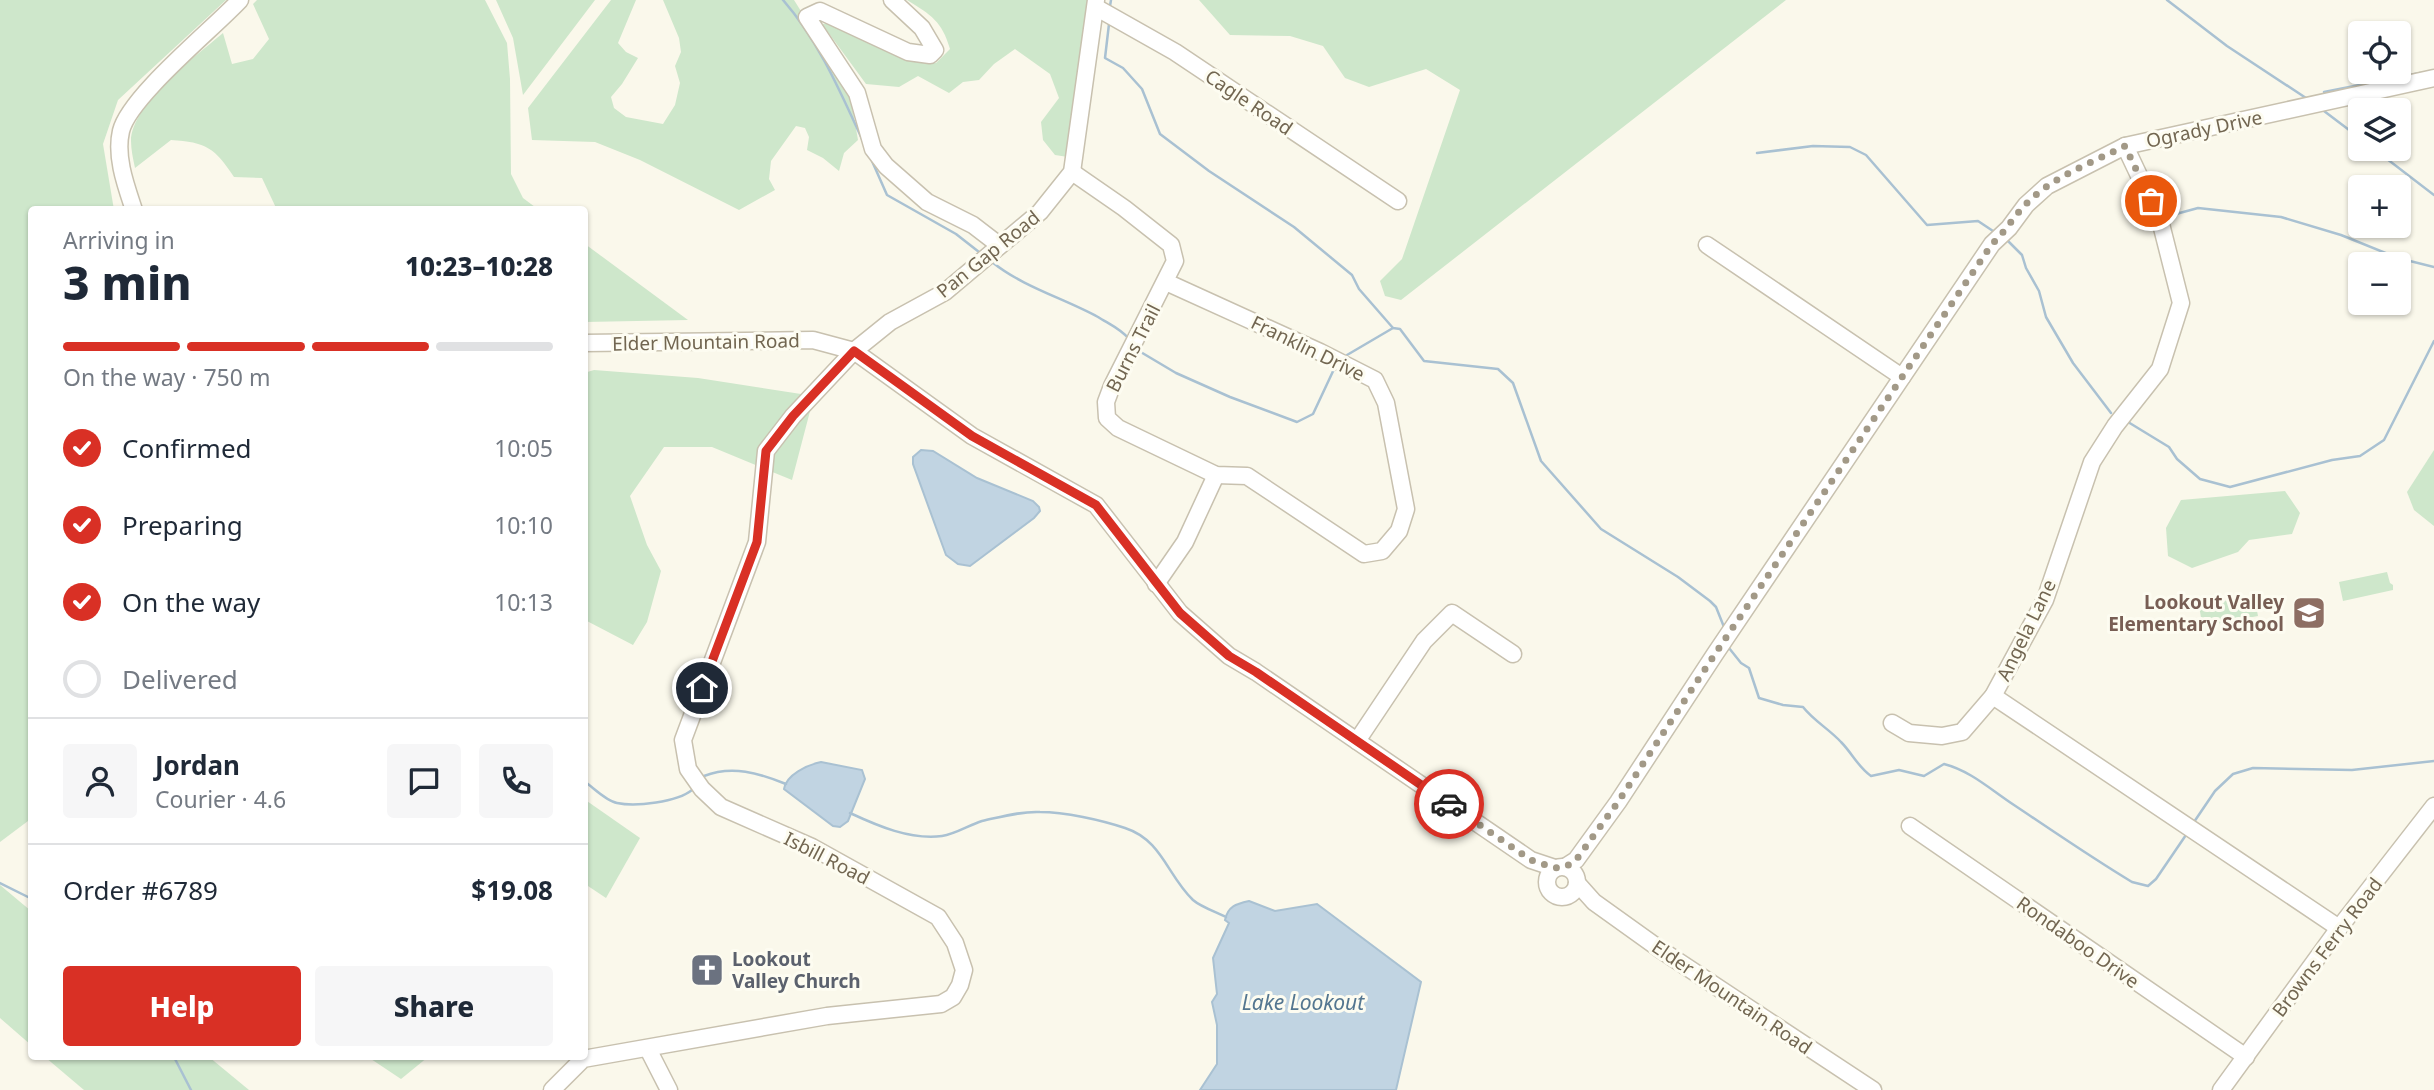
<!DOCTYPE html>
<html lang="en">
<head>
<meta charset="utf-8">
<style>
	:root { --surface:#fff; --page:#f6f6f7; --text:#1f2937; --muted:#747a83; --line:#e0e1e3; --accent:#d93025 }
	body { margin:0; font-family:"Noto Sans",sans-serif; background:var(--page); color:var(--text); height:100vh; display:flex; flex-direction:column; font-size:26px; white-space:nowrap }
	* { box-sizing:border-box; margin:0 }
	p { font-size:23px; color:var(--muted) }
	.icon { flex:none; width:38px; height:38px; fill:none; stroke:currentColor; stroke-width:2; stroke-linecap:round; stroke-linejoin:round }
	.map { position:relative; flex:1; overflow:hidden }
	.details { position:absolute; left:28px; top:206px; width:560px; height:854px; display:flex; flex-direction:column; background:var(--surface); border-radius:7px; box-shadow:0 2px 5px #0004 }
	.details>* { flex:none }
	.tools { position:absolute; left:2348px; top:21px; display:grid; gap:14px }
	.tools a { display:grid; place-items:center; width:63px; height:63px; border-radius:7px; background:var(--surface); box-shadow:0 2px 5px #0004; font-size:35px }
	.pin { position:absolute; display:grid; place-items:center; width:60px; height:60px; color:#fff; margin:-30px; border:4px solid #fff; border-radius:50%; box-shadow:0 2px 7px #0007 }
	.courier { position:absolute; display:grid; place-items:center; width:70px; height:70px; margin:-35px; border:5px solid #d93025; border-radius:50%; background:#fff; color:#222; box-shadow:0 2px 9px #0007 }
	.head em { font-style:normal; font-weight:800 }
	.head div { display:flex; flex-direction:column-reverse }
	.head { display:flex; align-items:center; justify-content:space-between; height:119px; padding:0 35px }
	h1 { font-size:46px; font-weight:800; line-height:52px }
	.bar { display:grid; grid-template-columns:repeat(4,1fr); gap:10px 7px; align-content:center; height:84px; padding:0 35px }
	.bar i { height:9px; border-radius:5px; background:var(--line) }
	.bar .selected { background:var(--accent) }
	.bar p { grid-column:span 4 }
	.line { display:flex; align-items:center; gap:18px; padding:0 35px; border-top:2px solid var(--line) }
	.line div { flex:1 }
	.round { display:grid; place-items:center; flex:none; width:74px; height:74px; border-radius:7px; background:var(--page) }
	ol { padding:0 35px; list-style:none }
	li { display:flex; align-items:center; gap:21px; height:77px }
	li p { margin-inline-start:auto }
	li .icon { padding:7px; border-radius:50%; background:var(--accent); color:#fff; stroke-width:4 }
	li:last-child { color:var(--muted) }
	li i { width:38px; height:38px; border:4px solid var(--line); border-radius:50% }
	.cta { display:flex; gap:14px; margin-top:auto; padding:14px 35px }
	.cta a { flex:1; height:80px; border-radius:7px; background:var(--accent); color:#fff; font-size:28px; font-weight:800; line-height:80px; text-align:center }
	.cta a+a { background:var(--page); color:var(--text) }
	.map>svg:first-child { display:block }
	.green { fill:#cee7cb }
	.water { fill:#c1d4e2; stroke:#a9c1d2; stroke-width:2 }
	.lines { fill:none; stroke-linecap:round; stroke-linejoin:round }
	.stream { stroke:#a9c1d2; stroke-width:2.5 }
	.minor-casing { stroke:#c8c1af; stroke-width:19 }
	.minor { stroke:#fff; stroke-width:16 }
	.done { stroke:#a29987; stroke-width:7; stroke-dasharray:0 12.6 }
	.route { stroke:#d93025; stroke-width:9 }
	.labels { text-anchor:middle; stroke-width:6; stroke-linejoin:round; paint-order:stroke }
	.street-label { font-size:19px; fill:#726651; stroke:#fdfcf1 }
	.education-label { font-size:19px; font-weight:bold; fill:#785e54; stroke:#fdfcf1; text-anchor:end }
	.worship-label { font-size:19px; font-weight:bold; fill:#5b616d; stroke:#fdfcf1; text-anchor:start }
	.water-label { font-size:21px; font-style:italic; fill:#547690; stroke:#fdfcf1 }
</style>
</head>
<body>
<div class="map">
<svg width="2434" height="1090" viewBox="0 0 2434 1090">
	<rect width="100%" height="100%" fill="#faf8eb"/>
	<g class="green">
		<polygon points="0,0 226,0 118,100 103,144 114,210 32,210 32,818 0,842"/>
		<path d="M 257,0 L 485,0 L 507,43 L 510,79 L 511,174 L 523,198 L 539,210 L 277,210 L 262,178 L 234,177 C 215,148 206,142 171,140 L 135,168 C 133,159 131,149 131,141 C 132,103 196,56 223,33 L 232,64 L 253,59 L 269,39 L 253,4 Z"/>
		<polygon points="496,0 595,0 523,95 513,38"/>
		<polygon points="611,0 636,0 618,43 626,52 638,58 622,84 611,97 614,108 626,117 663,124 675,105 680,83 675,66 681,52 679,38 663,0 794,0 849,88 858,140 844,153 839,171 823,158 807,150 809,137 805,128 796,126 771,161 769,179 775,190 739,210 640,160 595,142 532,140 528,108"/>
		<path d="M 907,0 L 1087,0 L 1068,157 L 1055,155 L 1043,140 L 1041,122 L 1059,98 L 1050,74 L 1015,49 L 994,64 L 979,80 L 963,82 L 949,93 L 918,76 L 899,87 L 866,84 L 822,24 L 830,23 L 920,63 L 936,63 L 950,49 C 942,21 931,15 907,0 Z"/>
		<polygon points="1199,0 1786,0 1401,300 1385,296 1380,281 1402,259 1460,90 1426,69 1369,87 1345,78 1323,46 1290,36 1230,35"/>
		<polygon points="584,244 585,244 688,320 585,322"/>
		<polygon points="594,370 698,378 814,396 792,480 712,447 664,447 630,496 647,545 661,571 647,622 633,645 585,620 584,373"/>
		<polygon points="2434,450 2434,526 2414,510 2407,492"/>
		<polygon points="2285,491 2300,513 2292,534 2249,540 2238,552 2192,568 2168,556 2166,528 2181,500"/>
		<polygon points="2387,572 2390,583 2393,585 2393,590 2343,601 2339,582"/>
		<polygon points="2254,595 2258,616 2205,626 2202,623 2199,606"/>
		<polygon points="584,799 640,838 606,898 585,884"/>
		<polygon points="0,885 31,911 31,1045 0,1018"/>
		<polygon points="45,1057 209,1057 249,1090 84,1090"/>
		<polygon points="368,1057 428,1057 401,1079"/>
	</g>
	<g class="water">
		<polygon points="921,450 933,451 977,478 1033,501 1039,507 1040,511 1034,518 970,566 958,564 946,555 913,464 913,457"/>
		<path d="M 821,762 L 862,770 L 865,779 L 848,821 L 840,827 L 833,826 L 784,789 C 786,775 807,765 821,762 Z"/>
		<path d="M 1249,901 L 1275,911 L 1317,904 L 1421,982 L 1396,1090 L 1200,1090 L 1217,1064 L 1217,1025 L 1212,1002 L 1217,994 L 1213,958 L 1229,923 L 1225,920 C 1228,906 1236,904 1249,901 Z"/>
	</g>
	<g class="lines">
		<g class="stream">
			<path d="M 783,0 C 818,40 840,91 862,139"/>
			<polyline points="2167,0 2227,46 2306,98"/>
			<polyline points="1110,6 1111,0"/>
			<polyline points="1109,24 1105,58 1123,68 1142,89 1160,134 1209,171 1294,227 1352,275 1359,289 1393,328 1400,329 1424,361 1498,369 1513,383 1541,461 1601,529 1678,577 1710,601 1716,607 1724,627"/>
			<polyline points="2324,92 2420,73"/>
			<polyline points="2324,111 2361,139"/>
			<polyline points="2374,149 2434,195"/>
			<polyline points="1757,153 1813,146 1850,147 1866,155 1927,225 1978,221 1993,231"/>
			<polyline points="872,161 887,195 956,234 979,252"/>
			<polyline points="2165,217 2198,208 2281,217 2341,235 2398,258 2434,267"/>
			<polyline points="2008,241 2022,255 2026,268 2039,291 2046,317 2073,363 2111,413"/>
			<path d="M 992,262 C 1023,287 1063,298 1098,317 C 1109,324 1121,329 1129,339"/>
			<polyline points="1139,351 1176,373 1230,397 1297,422 1313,414 1335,367"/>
			<polyline points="1347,355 1393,328"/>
			<polyline points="2128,422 2169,447 2177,459 2200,479 2230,487 2332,460 2360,456 2384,440 2434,341"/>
			<path d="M 1729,648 L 1741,663 L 1749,668 L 1759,698 L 1783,705 L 1803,707 C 1814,721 1829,729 1841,742 C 1852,753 1858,767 1871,776 L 1899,770 L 1924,776 L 1944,764 C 1971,771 1991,790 2014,805 C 2053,831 2092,858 2132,882 L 2148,886 L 2156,879 L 2188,832"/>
			<path d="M 704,776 C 732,765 759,773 786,784"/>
			<path d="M 584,781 C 594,788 606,801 617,803 C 636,807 677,802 692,790"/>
			<path d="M 850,813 C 878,826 910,840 942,836 C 956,834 969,825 982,821 C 1001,817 1021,811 1040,812 C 1065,812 1101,820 1125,828 C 1162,840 1167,875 1193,900 C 1201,907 1216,912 1226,917"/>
			<polyline points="2194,822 2215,791 2233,774 2253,768 2352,770 2434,761"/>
			<polyline points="0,883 32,899"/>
			<polyline points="174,1057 191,1090"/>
		</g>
		<defs>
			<g id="minor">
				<polyline points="892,0 922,28 935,50 930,55 908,52 820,11 807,17 857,93 873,149 886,166 927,202 973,225 999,245"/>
				<polyline points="1097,8 1175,52 1398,201"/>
				<polyline points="1072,172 1124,208 1171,245 1175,261 1112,386 1106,402 1107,418 1118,428 1216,475 1247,476 1364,554 1382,551 1399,531 1406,509 1386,403 1375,380 1320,352 1166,282"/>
				<path d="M 134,210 C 126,186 115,157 121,131 C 129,97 213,29 240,0"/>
				<polyline points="1707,245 1902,377"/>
				<polyline points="584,343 813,340 854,351 972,436 1096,505 1180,613 1229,656 1256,672 1531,860 1555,868"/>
				<polyline points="1156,584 1185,542 1216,475"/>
				<polyline points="1993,696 2339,928"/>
				<polyline points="1892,723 1909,733 1942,736 1962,732 1993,696 2045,600 2092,462 2115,426 2160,369 2181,303 2160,220 2125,146"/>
				<polyline points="1357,741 1424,641 1452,613 1513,654"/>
				<polyline points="1910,826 2246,1057"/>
				<polyline points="1565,867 1576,860 1618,802 1715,654 1992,244 2009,228 2026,205 2047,186 2125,146 2434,78"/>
				<circle cx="1562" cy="882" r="15"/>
				<polyline points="1577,883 1594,902 1661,950 1873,1090"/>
				<polyline points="648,1049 669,1090"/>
				<polyline points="552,1090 583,1059 827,1016 941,1004 953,997 960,985 964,970 955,943 938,917 812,847 721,807 702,789 688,769 683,740 757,542 766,451 793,416 854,351 890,322 945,292 1040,212 1072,172 1096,0"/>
				<polyline points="2221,1090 2339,928 2434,806"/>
			</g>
		</defs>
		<use href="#minor" class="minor-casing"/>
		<use href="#minor" class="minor"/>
	</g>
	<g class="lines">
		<path class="done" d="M 1449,804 L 1531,860 L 1555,868 L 1565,867 L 1576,860 L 1618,802 L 1715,654 L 1992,244 C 2005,232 2014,216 2027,203 C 2054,176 2091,163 2125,146 L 2151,201"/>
		<polyline class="route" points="702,688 757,542 766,451 793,416 854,351 972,436 1096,505 1180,613 1229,656 1256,672 1449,804"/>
	</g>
	<defs>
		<symbol id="school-square" viewBox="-11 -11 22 22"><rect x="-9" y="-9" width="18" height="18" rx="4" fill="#8d6e63" stroke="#fdfcf1"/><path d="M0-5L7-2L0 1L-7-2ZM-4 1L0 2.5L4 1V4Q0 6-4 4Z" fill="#fff"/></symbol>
		<symbol id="church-square" viewBox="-11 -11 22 22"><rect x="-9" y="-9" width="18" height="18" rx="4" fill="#6b7280" stroke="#fdfcf1"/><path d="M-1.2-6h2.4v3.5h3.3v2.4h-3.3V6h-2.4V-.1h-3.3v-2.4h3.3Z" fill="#fff"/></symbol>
	</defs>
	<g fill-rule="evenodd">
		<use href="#school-square" x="2290" y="594" width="38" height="38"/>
		<use href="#church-square" x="688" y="951" width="38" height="38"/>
	</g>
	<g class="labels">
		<g class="street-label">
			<text transform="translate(1249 102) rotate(34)" y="7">Cagle Road</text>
			<text transform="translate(2204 129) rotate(-12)" y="7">Ogrady Drive</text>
			<text transform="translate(988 254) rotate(-39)" y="7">Pan Gap Road</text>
			<text transform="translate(706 342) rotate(-1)" y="7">Elder Mountain Road</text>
			<text transform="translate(1133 348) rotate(-63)" y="7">Burns Trail</text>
			<text transform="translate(1308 348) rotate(26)" y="7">Franklin Drive</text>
			<text transform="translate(2026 630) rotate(-64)" y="7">Angela Lane</text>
			<text transform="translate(827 858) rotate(27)" y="7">Isbill Road</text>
			<text transform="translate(2078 942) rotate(35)" y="7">Rondaboo Drive</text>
			<text transform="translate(2327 947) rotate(-53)" y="7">Browns Ferry Road</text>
			<text transform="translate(1732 997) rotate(34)" y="7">Elder Mountain Road</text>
		</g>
		<g class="education-label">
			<text x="2284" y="609">Lookout Valley<tspan x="2284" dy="22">Elementary School</tspan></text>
		</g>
		<g class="worship-label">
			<text x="732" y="966">Lookout<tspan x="732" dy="22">Valley Church</tspan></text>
		</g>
		<g class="water-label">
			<text x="1303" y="1010">Lake Lookout</text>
		</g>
	</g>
</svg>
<div class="tools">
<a><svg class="icon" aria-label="locate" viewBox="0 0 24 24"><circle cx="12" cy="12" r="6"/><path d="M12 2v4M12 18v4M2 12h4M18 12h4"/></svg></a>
<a><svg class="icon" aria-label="layers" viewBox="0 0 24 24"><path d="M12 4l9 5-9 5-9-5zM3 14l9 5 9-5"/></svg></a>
<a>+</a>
<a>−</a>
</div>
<div class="pin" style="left:2151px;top:201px;background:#ea580c"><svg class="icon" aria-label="bag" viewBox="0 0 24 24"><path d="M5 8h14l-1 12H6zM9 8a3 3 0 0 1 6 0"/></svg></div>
<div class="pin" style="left:702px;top:688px;background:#1f2937"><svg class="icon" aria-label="home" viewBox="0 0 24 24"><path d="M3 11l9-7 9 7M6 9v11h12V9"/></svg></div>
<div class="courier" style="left:1449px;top:804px"><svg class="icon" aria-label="car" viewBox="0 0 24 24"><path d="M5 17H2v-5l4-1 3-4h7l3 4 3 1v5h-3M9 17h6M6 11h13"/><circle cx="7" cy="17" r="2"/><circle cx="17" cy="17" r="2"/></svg></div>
<section class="details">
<div class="head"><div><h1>3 min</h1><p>Arriving in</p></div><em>10:23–10:28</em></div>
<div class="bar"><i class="selected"></i><i class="selected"></i><i class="selected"></i><i></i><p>On the way · 750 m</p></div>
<ol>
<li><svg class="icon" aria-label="check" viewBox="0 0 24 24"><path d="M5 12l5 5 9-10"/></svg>Confirmed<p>10:05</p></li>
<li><svg class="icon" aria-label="check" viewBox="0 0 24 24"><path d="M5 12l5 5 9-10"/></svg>Preparing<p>10:10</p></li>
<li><svg class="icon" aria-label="check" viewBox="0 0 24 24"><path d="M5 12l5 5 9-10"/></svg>On the way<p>10:13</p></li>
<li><i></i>Delivered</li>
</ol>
<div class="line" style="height:126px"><a class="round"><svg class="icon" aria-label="person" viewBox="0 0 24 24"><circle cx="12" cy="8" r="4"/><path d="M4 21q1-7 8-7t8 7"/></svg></a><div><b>Jordan</b><p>Courier · 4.6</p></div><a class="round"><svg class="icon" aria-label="chat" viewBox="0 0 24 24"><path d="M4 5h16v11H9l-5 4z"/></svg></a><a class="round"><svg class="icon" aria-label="phone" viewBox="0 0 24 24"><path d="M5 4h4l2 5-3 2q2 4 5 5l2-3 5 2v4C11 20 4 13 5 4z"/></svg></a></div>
<div class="line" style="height:91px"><div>Order #6789</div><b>$19.08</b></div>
<div class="cta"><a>Help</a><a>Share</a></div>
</section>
</div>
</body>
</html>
